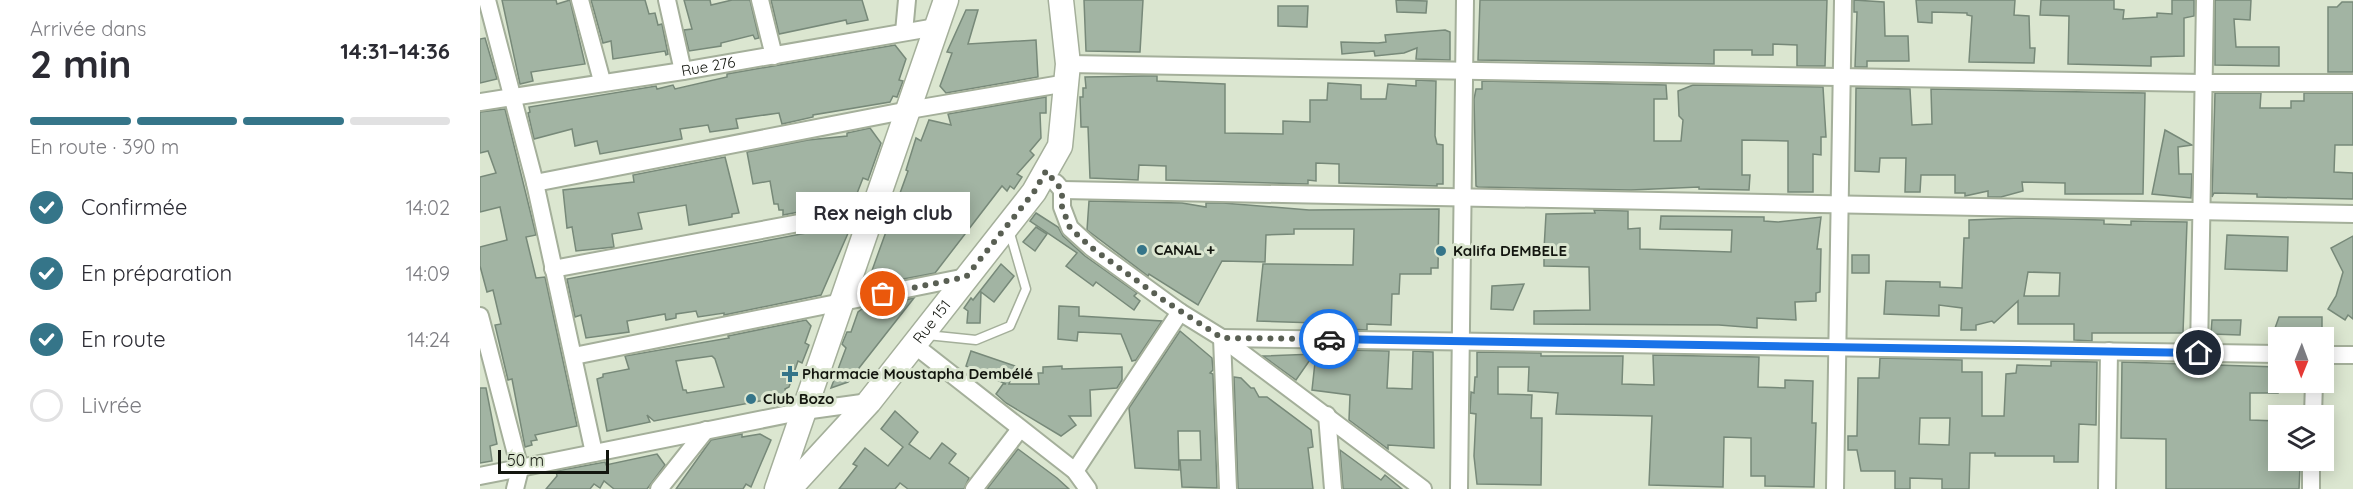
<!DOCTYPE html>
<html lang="fr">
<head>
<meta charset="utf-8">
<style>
	:root { --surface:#fff; --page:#f2f2f3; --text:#2b2b33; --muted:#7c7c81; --line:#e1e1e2; --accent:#357589 }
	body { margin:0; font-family:Quicksand,sans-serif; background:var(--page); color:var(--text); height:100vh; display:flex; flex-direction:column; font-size:22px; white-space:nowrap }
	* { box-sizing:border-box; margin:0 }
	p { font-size:20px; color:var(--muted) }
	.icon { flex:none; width:33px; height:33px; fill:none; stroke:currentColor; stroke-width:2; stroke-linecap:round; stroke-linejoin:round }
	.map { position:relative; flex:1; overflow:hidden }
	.sheet { display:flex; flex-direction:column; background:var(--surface); width:480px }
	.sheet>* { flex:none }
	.needle { width:39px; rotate:181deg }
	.fabs { position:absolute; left:1788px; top:327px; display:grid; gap:12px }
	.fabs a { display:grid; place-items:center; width:66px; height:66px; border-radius:0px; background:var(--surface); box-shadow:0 3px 15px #0003; font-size:30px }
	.scale { position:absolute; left:18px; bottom:15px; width:111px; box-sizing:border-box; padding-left:6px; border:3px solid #13160f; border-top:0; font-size:16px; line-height:21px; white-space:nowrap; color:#13160f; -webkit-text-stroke:4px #dbe6d0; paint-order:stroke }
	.pin { position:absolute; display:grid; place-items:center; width:51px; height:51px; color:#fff; margin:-26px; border:3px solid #fff; border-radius:50%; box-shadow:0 2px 6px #0007 }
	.courier { position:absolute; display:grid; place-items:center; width:60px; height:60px; margin:-30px; border:4px solid #1a73e8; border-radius:50%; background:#fff; color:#222; box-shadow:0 2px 8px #0007 }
	.bubble { position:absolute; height:42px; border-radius:0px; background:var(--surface); box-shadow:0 3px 15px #0003; font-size:20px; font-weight:700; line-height:42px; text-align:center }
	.overview em { font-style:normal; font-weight:700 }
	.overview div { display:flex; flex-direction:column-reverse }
	.overview { display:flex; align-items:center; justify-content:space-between; height:102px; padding:0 30px }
	h1 { font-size:39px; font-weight:700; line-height:45px }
	.bar { display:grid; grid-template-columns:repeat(4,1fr); gap:9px 6px; align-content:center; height:72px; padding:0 30px }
	.bar i { height:8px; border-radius:4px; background:var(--line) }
	.bar .on { background:var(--accent) }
	.bar p { grid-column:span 4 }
	ol { padding:0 30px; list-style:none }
	li { display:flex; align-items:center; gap:18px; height:66px }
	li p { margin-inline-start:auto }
	li .icon { padding:6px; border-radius:50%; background:var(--accent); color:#fff; stroke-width:4 }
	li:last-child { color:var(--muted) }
	li i { width:33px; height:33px; border:3px solid var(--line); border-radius:50% }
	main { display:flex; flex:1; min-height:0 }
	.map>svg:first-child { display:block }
	.building { fill:#a2b4a3; stroke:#778979; stroke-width:1.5; fill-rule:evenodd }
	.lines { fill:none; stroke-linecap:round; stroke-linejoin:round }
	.lane-casing { stroke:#a4af9a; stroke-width:11 }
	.street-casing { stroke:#a4af9a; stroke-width:20 }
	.secondary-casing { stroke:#a4af9a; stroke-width:27 }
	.lane { stroke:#fff; stroke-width:8 }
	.street { stroke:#fff; stroke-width:16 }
	.secondary { stroke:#fff; stroke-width:24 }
	.done { stroke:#595f53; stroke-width:6; stroke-dasharray:0 10.8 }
	.route { stroke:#1a73e8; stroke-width:8 }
	.poi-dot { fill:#357589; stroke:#dbe6d0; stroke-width:2 }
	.labels { text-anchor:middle; stroke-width:6; stroke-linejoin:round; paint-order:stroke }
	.street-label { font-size:15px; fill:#13160f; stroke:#dbe6d0 }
	.poi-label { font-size:15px; font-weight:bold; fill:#13160f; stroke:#dbe6d0; text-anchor:start }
</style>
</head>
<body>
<main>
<section class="sheet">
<div class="overview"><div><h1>2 min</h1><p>Arrivée dans</p></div><em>14:31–14:36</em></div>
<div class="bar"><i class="on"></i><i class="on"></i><i class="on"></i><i></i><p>En route · 390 m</p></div>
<ol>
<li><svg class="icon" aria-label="check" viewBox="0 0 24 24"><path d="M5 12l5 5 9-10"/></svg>Confirmée<p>14:02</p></li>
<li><svg class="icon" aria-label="check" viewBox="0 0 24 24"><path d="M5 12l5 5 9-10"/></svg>En préparation<p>14:09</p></li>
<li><svg class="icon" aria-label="check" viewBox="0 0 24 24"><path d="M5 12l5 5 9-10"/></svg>En route<p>14:24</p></li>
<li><i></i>Livrée</li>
</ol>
</section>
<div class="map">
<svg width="1873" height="489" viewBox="0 0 1873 489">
	<rect width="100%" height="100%" fill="#dbe6d0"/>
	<g class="building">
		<polygon points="22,0 76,0 77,4 90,0 105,64 51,72 53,81 40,84"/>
		<polygon points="111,0 165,0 169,14 175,13 178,25 182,24 188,54 186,55 185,51 133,59 131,41 123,43"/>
		<polygon points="204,0 230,0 231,5 252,0 270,0 279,38 275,39 273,35 241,43 241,46 209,51 204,30 212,29"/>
		<polygon points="291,0 382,0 388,20 367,24 366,20 299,34"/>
		<polygon points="604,0 663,0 660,52 606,51"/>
		<polygon points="916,0 947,1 946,13 917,12"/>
		<polygon points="1000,0 1347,0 1345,66 1317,66 1317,45 1293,44 1293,55 1272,55 1272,50 1234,50 1234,64 998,60"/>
		<polygon points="1374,0 1404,2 1405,36 1428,36 1429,61 1387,61 1387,67 1375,67 1377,12 1374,12"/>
		<polygon points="1436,0 1535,0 1534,15 1549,16 1550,48 1555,48 1554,63 1489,62 1492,16 1487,15 1487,13 1452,12 1452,23 1438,22"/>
		<polygon points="1561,0 1634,0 1634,9 1644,10 1643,19 1677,17 1677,13 1692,14 1692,0 1714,0 1714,16 1704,18 1704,56 1671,57 1671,66 1588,64 1589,16 1560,15"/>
		<polygon points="1735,0 1771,0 1770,20 1754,19 1756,47 1799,47 1799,66 1735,65"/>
		<polygon points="1862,2 1873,2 1873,72 1848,72 1848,7 1857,7"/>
		<polygon points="798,6 828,6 827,27 798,26"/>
		<polygon points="486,10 498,10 488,44 556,40 558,77 466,93 460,86 472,53 467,52"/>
		<polygon points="965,30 970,32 970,60 936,59 937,48 924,53 895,56 894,51 862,54 861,42 898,43 906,42 905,35"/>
		<polygon points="5,38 17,79 0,83 0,39"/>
		<polygon points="415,45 426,59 419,80 423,81 417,97 413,96 410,102 333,115 333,117 302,124 299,113 256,119 258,128 230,132 228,125 200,129 202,139 120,154 117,141 95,146 92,129 54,139 48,113 50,112 49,107 176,86 177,89 193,85 195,89 247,77 247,74"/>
		<polygon points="663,76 677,76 677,81 745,84 745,133 803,134 803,121 830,122 830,100 847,100 848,83 881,85 881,99 906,99 908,84 936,86 936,80 956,81 955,136 957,144 963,145 963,184 957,184 957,186 859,183 859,164 836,163 836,181 828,180 828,184 686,180 686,166 659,165 658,180 610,178 608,127 601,127 600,97 603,97 603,88 606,88 605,77"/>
		<polygon points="1002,81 1186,85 1187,99 1174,99 1174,141 1201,141 1203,120 1199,116 1198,91 1213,85 1343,87 1346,137 1341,137 1341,155 1333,154 1333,192 1308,192 1308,141 1262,140 1262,175 1270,175 1269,190 1219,189 1219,187 1151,190 998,187 996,186 994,99 996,89 1002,89"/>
		<polygon points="1376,88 1430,89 1432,125 1452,124 1451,89 1665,93 1663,194 1585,194 1585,183 1542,182 1543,191 1521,197 1508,197 1508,191 1485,196 1485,193 1475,193 1475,175 1441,175 1440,192 1425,192 1426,158 1400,158 1399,172 1375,171"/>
		<polygon points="1735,93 1781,93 1780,108 1811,108 1811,101 1824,101 1824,93 1873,93 1873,145 1855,145 1854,172 1873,173 1873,199 1777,197 1777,194 1734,193 1732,197"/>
		<polygon points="566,97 566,113 560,113 561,138 550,151 554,155 537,174 542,177 534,189 530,186 527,191 522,186 455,273 397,284 390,276 428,171 426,170 436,138 441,141 449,120 471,125 468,114"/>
		<polygon points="25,109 56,235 46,237 56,278 65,277 97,426 55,435 57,440 51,441 52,445 45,447 32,379 28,380 15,325 21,324 13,290 7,292 0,266 0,247 27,240 20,207 0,212 0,177 16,173 8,151 0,153 0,112"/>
		<polygon points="390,128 401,143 388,180 383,178 374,201 324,209 329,210 303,215 303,210 299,210 298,204 294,204 290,181 273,184 267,152 328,140 367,136 367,133"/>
		<polygon points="1685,130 1712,145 1698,147 1699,174 1712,174 1711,198 1672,194"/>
		<polygon points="245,157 259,213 252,214 252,217 209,225 206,205 158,213 162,229 132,234 134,247 96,251 92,227 87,228 83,190 154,182 153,175"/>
		<polygon points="609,201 702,203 726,207 726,203 743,203 829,210 959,209 958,268 951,268 951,274 920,274 919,294 912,294 911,325 887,324 887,330 868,329 868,324 777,321 783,264 873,265 874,229 814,229 814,234 786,235 785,262 742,261 718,305 669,274 668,276 607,230"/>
		<polygon points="1114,210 1148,211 1148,229 1160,228 1160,249 1251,252 1252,230 1180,229 1181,216 1284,217 1284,221 1298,222 1341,217 1337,249 1341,249 1340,292 1336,293 1336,301 1315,302 1316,320 1277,318 1277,328 1239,325 1054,324 1054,311 1110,310 1109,267 1064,266 1064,249 1066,214 1115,213"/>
		<polygon points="556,213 578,227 583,236 605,256 657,293 654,296 660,301 654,310 616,282 613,286 586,266 597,253 550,221"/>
		<path d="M 1540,218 L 1624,220 L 1624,224 L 1651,225 L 1651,221 L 1707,222 L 1703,333 L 1612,333 L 1612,341 L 1594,340 L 1594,324 L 1538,324 L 1538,301 L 1514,323 L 1512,321 L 1496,325 L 1496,330 L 1481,330 L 1482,308 L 1459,305 L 1459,316 L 1404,314 L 1406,281 L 1460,282 L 1460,287 L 1482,288 L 1484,238 L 1489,238 L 1489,220 ZM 1548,272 L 1580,273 L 1579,296 L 1544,296 Z"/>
		<polygon points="368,225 366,230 369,231 341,295 244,315 244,313 218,317 216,311 196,314 196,318 186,320 185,314 147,321 149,332 106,338 101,315 95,317 87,279"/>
		<polygon points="556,227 567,234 555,251 543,242"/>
		<polygon points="1747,235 1808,237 1807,271 1745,269"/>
		<polygon points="1873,236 1873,319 1868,315 1865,320 1848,309 1856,296 1863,272 1851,248"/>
		<rect x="1372" y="255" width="17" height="18"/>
		<polygon points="521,264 534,276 514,302 501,292 500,323 487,323 488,311 484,308 491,298 493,300"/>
		<polygon points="1044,284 1033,310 1011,309 1012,286"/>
		<polygon points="434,298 368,382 351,388 366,348 362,344 367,332 371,332 378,312 382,309"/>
		<polygon points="579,306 599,307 599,316 682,321 656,360 652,361 641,334 598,332 597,341 578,339"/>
		<polygon points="1799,317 1842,317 1842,331 1794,331"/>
		<path d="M 326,320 L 331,326 L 325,343 L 329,345 L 322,363 L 318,361 L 309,387 L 305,389 L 306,396 L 174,421 L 167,415 L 170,422 L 127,431 L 117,379 L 123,377 L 123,374 L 149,369 L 145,356 L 249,338 L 248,336 ZM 232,356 L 235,359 L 244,387 L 207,393 L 206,390 L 203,390 L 196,361 Z"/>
		<polygon points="1732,320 1761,320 1760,335 1731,334"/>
		<polygon points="700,331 732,358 733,370 730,373 733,374 737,488 702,487 700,460 721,460 720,431 698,431 699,470 655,468 649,408"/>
		<polygon points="864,350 909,351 907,388 932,389 933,351 953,352 954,448 908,445 908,449 869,420 870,395 832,390 836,353 864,356"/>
		<polygon points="491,351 535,366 529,384 559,384 558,373 563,373 563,367 582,366 582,369 642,367 642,380 637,388 610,390 611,416 589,416 596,425 581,436 526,403 516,394 523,384 526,384 486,366"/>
		<polygon points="997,352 1061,353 1061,356 1143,356 1142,384 1174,385 1173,355 1279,357 1278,387 1305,388 1305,380 1333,381 1332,423 1336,423 1334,487 1285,486 1285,476 1271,476 1271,438 1244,437 1243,487 1169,485 1172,416 1076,414 1078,393 1048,391 1049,367 1018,367 1018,394 1052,395 1051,418 1062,418 1061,485 997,484 994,456 996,414 990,413 991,392 994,393 995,377 997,377"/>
		<polygon points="834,354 816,380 783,356"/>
		<path d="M 1400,358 L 1482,360 L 1482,372 L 1502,372 L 1502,416 L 1524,416 L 1526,374 L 1536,373 L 1537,365 L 1571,366 L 1571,361 L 1617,362 L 1616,425 L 1599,424 L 1598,462 L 1574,462 L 1574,456 L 1515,456 L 1515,453 L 1490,453 L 1489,489 L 1462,489 L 1462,479 L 1430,478 L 1430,489 L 1415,489 L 1415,471 L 1381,471 L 1377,450 L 1368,450 L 1368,436 L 1377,436 L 1378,378 L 1399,378 ZM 1440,418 L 1470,418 L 1469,445 L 1439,444 Z"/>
		<polygon points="1642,362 1798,367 1798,393 1770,393 1770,420 1798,421 1798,460 1817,461 1817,467 1820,467 1819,489 1686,489 1686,439 1641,438"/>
		<polygon points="754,377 761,378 771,388 774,388 779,397 787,397 831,430 833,447 828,448 833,489 758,489"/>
		<polygon points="0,388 6,388 17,444 10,446 12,461 0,463"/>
		<polygon points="415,411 438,432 429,444 450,459 462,443 476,454 469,463 489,478 484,489 428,489 420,483 415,489 359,489 377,466 373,464 385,448 408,466 423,447 401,429"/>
		<polygon points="262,434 262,437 280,434 291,440 271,487 266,484 263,489 196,489 231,440"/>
		<polygon points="538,449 577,478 589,489 507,489"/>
		<polygon points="860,450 901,480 905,475 922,489 863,489"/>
		<polygon points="177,454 185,465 167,489 134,489 124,481 120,488 114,484 110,489 66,489 77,476 76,471 125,462 126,465"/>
	</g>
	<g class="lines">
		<defs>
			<polyline id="lane" points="447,335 496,340 530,326 546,289 529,230"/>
			<g id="street">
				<polyline points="7,0 55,183 114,453"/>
				<polyline points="100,0 122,81"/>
				<polyline points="187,0 203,71"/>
				<polyline points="280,0 294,56"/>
				<polyline points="424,32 427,0"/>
				<polyline points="588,64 1723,83 1873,83"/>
				<path id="s1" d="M 0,102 L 203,71 L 456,27"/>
				<polyline points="55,183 429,110 587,83"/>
				<polyline points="576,183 582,190 582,207 590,228 612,248 700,312 742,338 943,489"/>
				<polyline points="582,190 1873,214"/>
				<polyline points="73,269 394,209"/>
				<polyline points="0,316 40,469 35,489"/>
				<polyline points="433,344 595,471 608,489"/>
				<polyline points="1719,353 1725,0"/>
				<polyline points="1844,355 1873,355"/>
				<polyline points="94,356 486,277"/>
				<polyline points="847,415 853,489"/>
				<polyline points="1833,416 1834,382"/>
				<polyline points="595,471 700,312"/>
				<polyline points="0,476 324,411 389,402"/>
				<polyline points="179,489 226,430"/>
				<polyline points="494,489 540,429"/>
				<polyline points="748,489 742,338 1798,354"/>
				<polyline points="979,489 985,0"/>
				<polyline points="1355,489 1363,0"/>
				<polyline points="1627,489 1629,351"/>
				<polyline points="1831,489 1831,460"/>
			</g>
			<g id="secondary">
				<polyline points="297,489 466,0"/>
				<path id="s2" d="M 309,489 L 389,402 L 554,192 L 580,146 L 588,64 L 581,0"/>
			</g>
		</defs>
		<use href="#lane" class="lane-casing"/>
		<use href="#street" class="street-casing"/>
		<use href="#secondary" class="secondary-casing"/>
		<use href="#lane" class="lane"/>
		<use href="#street" class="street"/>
		<use href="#secondary" class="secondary"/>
	</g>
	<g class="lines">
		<polyline class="done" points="403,294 486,277 554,192 566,171 582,190 582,207 590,228 612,248 682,299 742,338 849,339"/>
		<polyline class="route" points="849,339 1719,353"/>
	</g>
	<g class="poi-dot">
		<circle cx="662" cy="250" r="6"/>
		<circle cx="961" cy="251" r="6"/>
		<path d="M307 365h6v6h6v6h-6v6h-6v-6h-6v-6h6z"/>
		<circle cx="271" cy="399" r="6"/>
	</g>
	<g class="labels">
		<g class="street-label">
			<text dy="5" stroke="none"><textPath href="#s1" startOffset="231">Rue 276</textPath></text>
			<text dy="5" stroke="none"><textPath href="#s2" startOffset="220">Rue 151</textPath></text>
		</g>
		<g class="poi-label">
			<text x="674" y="255">CANAL +</text>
			<text x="973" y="256">Kalifa DEMBELE</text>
			<text x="322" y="379">Pharmacie Moustapha Dembélé</text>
			<text x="283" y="404">Club Bozo</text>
		</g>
	</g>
</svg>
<div class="fabs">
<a><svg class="needle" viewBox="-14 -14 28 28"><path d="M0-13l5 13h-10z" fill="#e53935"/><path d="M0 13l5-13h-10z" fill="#7c7c81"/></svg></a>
<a><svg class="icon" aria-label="layers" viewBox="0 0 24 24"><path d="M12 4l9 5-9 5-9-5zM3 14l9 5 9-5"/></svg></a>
</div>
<div class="scale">50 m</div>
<div class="pin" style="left:403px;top:294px;background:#ea580c"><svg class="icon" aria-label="bag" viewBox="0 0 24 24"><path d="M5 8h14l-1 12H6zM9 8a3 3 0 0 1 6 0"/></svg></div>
<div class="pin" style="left:1719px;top:353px;background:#1f2937"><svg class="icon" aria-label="home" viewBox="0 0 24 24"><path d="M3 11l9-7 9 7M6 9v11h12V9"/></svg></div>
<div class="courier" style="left:849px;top:339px"><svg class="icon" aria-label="car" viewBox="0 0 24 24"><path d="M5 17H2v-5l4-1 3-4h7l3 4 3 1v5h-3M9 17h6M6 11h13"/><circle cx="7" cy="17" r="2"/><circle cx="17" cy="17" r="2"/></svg></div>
<div class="bubble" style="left:316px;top:192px;width:174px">Rex neigh club</div>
</div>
</main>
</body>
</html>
